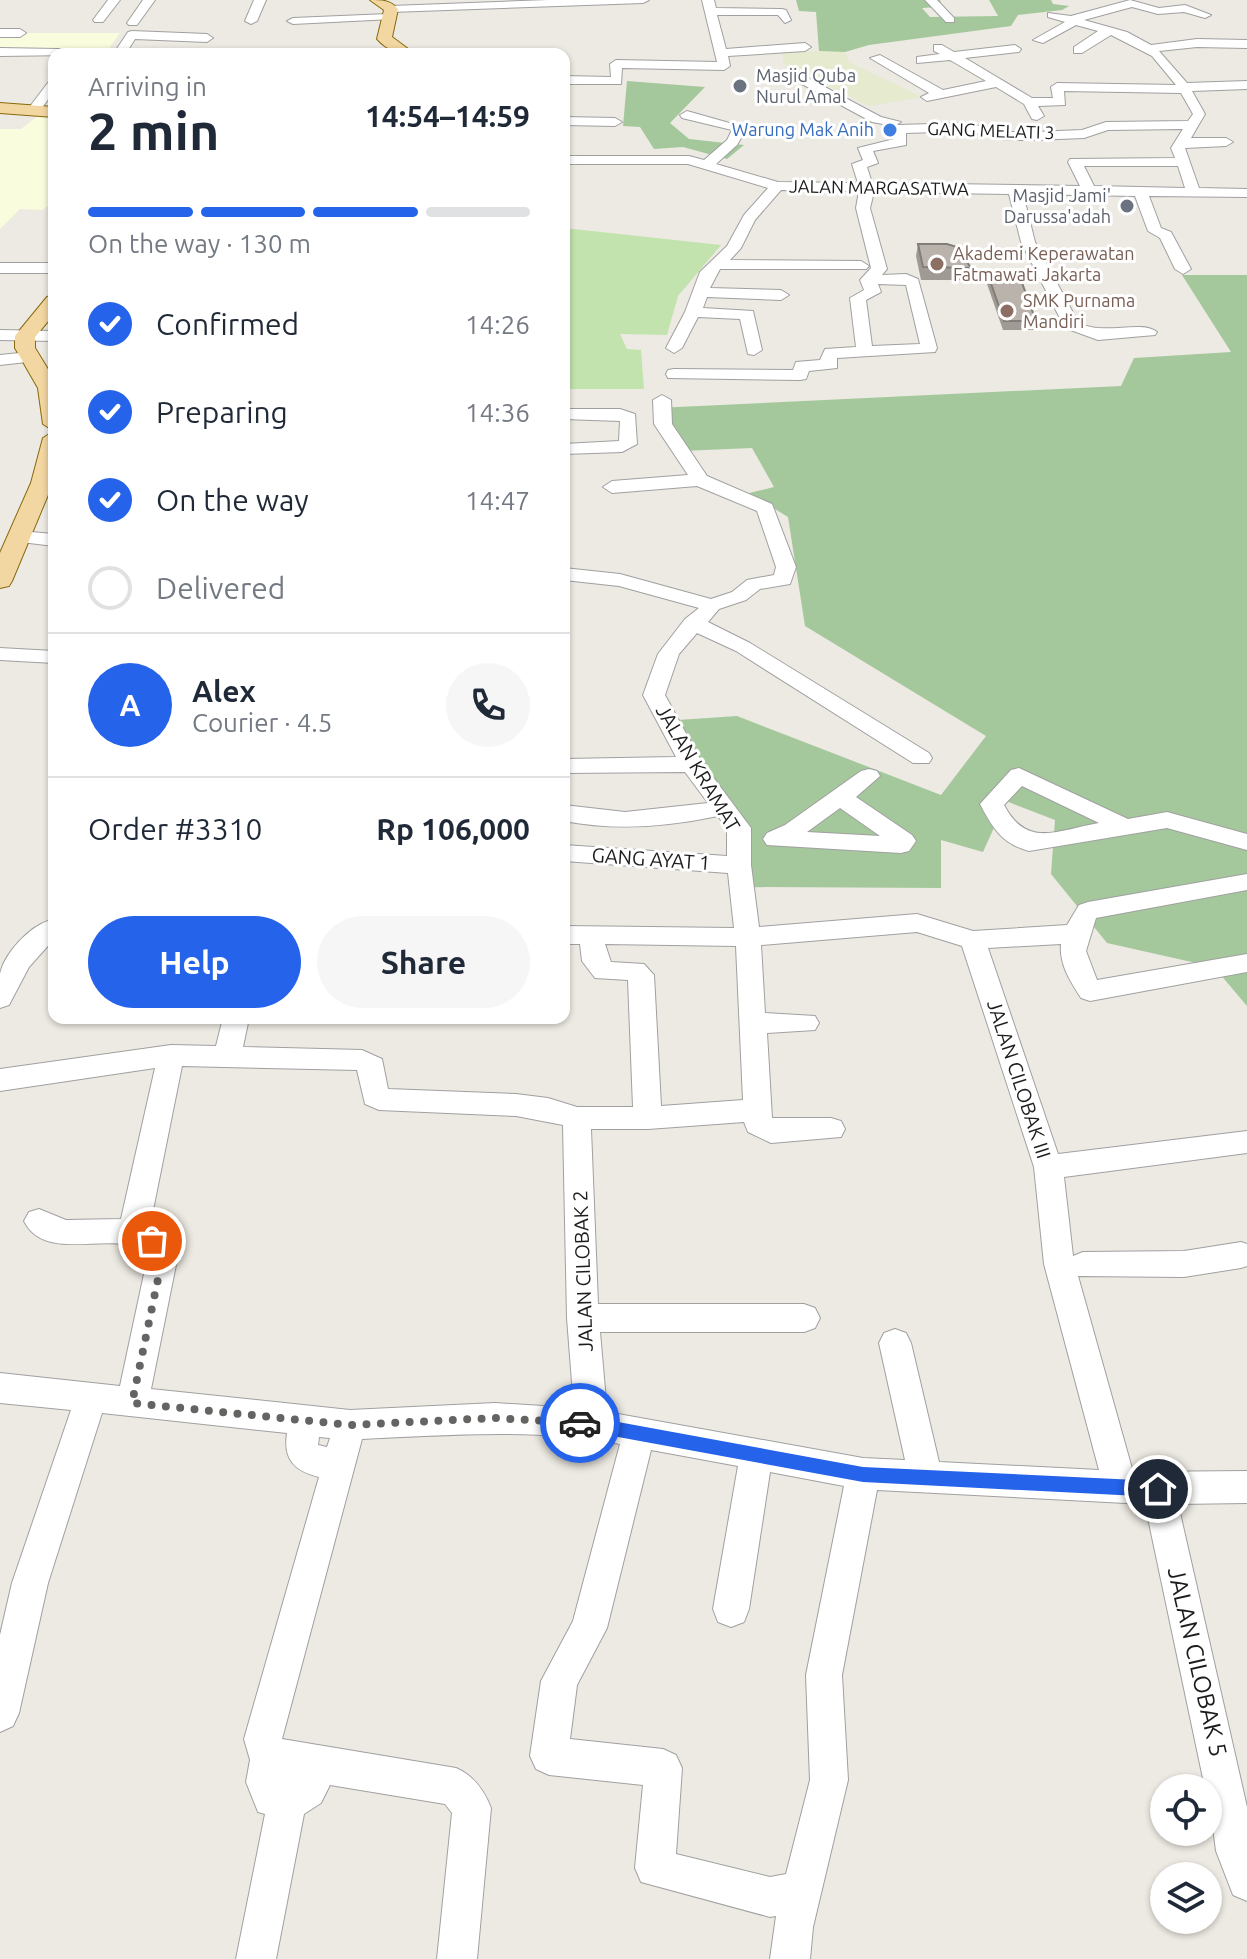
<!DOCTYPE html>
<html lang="en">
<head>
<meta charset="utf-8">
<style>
	:root { --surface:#fff; --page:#f6f6f7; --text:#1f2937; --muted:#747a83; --line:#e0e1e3; --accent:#2563eb }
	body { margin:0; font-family:Ubuntu,sans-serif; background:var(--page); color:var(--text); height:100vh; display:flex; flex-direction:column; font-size:30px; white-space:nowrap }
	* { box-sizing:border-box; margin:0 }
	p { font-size:26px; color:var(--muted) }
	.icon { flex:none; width:44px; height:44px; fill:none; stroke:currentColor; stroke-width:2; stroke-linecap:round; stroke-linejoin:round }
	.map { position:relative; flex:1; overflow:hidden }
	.details { position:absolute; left:48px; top:48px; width:522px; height:976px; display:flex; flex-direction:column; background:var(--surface); border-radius:16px; box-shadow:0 2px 6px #0004 }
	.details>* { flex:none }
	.controls { position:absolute; left:1150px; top:1774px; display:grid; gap:16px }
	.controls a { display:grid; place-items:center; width:72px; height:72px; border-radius:50%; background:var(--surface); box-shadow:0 2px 6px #0004; font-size:40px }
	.pin { position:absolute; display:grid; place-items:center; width:68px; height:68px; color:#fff; margin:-34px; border:4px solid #fff; border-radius:50%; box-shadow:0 2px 8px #0007 }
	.courier { position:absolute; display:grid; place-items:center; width:80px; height:80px; margin:-40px; border:6px solid #2563eb; border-radius:50%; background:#fff; color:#222; box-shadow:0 2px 10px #0007 }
	.head em { font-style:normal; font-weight:600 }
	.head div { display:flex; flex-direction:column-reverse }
	.head { display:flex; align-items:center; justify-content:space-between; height:136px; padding:0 40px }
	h1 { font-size:52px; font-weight:600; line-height:60px }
	.bar { display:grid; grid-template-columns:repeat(4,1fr); gap:12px 8px; align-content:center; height:96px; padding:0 40px }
	.bar i { height:10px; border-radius:6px; background:var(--line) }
	.bar .on { background:var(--accent) }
	.bar p { grid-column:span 4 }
	.line { display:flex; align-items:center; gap:20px; padding:0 40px; border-top:2px solid var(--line) }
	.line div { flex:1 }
	.round { display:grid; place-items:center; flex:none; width:84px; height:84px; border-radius:42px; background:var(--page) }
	ol { padding:0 40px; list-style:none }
	li { display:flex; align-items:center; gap:24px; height:88px }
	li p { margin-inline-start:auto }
	li .icon { padding:8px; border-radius:50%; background:var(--accent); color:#fff; stroke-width:4 }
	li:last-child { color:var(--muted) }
	li i { width:44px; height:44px; border:4px solid var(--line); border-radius:50% }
	.primary-button { display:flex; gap:16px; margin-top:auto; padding:16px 40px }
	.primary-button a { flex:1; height:92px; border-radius:48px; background:var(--accent); color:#fff; font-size:32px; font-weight:600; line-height:92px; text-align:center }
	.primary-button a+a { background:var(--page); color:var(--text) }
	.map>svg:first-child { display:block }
	.education { fill:#f9fcdd }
	.farmland { fill:#e6eacf }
	.grass { fill:#c2e3ad }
	.forest { fill:#a4c89b }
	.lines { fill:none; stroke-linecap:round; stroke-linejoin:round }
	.minor-casing { stroke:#a0a0a0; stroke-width:2 }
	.major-casing { stroke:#876a0d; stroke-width:2 }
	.minor { fill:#fff; fill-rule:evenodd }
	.major { fill:#f3d7a2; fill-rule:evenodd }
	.wall { fill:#9f9a94 }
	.building { fill:#b9b3ac; stroke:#827d78; stroke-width:2 }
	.route { fill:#2563eb }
	.done { stroke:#656462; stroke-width:8; stroke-dasharray:0 14.4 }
	.worship-dot { fill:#6b7280; stroke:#fff; stroke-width:3 }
	.shop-dot { fill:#3f7fe0; stroke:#fff; stroke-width:3 }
	.education-dot { fill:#8d6e63; stroke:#fff; stroke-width:3 }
	.labels { text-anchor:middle; stroke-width:6; stroke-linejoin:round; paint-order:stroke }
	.far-worship-label { font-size:18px; fill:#5b616d; stroke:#fff; text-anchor:start }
	.far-shop-label { font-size:18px; fill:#366cbe; stroke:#fff; text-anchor:end }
	.far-street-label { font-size:18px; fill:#1c1c1c; stroke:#fff }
	.far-education-label { font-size:18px; fill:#785e54; stroke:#fff; text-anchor:start }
	.street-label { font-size:20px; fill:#1c1c1c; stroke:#fff }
	.near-street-label { font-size:24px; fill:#1c1c1c; stroke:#fff }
</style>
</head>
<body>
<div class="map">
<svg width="1247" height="1959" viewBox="0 0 1247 1959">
	<rect width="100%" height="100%" fill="#edeae3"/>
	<g class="education">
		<polygon points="0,33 120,33 108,50 0,49"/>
		<polygon points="44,111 54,113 54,201 43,210 20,209 0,229 0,129 21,129"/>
	</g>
	<polygon class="farmland" points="819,51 845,52 849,62 922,97 869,106 784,64 782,53"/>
	<polygon class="grass" points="564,228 721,245 678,296 667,335 620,334 627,349 641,350 644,389 564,389"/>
	<g class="forest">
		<polygon points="796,0 940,0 942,7 922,8 930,17 998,16 989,0 1051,0 1053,4 1069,6 1062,10 1018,15 1011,26 869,45 845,52 819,51 816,12 799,11"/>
		<polygon points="627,81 705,87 670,123 689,139 744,145 727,159 683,147 654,149 640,127 623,126"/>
		<polygon points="1182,275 1247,275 1247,1006 1214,967 1107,943 1051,874 1055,820 1006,801 983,852 941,840 941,888 737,887 731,821 663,721 737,716 941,795 986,736 805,626 788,517 749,493 774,487 752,448 682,451 656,408 1121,386 1134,358 1231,352"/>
	</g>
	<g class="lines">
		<defs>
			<g id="minor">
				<polygon points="108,0 120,0 103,22 95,22 93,20"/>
				<polygon points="143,0 155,0 137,25 129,25 127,23"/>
				<polygon points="254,0 266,0 257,21 251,24 245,21"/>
				<polygon points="548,0 649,0 643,3 391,12 385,9 391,6"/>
				<polygon points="702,0 714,0 716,8 782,9 786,10 791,20 785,23 778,15 717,15 726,49 805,43 811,47 805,51 728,56 730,66 724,70 622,68 621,84 564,84 564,76 611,77 610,64 616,60 717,62"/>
				<polygon points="925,0 937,0 954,18 954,22 946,22"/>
				<path d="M 1130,0 L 1159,8 L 1185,5 L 1211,15 L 1205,18 L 1184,12 L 1158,14 L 1132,7 L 1084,20 L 1127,32 L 1151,45 L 1197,39 L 1247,40 L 1247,48 L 1197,47 L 1159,51 L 1187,83 L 1247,81 L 1247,89 L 1192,91 L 1205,114 L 1191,138 L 1226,138 L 1233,142 L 1226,146 L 1185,148 L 1199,188 L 1247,189 L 1247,197 L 1149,196 L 1161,228 L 1171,232 L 1191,269 L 1183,274 L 1175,269 L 1160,238 L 1148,231 L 1135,196 L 1023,194 L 1035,242 L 1078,322 C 1102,337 1141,319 1157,332 L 1155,335 L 1098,340 L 1065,328 L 1021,242 L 1009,194 L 874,192 L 870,208 L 887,269 L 882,275 L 906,274 L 918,279 L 937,348 L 935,352 L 837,358 L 837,368 L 809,371 L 806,379 L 800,380 L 668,378 L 666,374 L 668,370 L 674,369 L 793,370 L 796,362 L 820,360 L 825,349 L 856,347 L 850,298 L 864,290 L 860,280 L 871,268 L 856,208 L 859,191 L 781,190 L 755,220 L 741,248 L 730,260 L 861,261 L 869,266 L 866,269 L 720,269 L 710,288 L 781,290 L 789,295 L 781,300 L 707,297 L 703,308 L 753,311 L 762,350 L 754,355 L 748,354 L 740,319 L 698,317 L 682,348 L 674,353 L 666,348 L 685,312 L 700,272 L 727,246 L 744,215 L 768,188 L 688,164 L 564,164 L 564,156 L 689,156 L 704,160 L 727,140 L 732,130 L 682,118 L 680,115 L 687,111 L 747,128 L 737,145 L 716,164 L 778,182 L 858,183 L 852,164 L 863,160 L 858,148 L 894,139 L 891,129 L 898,125 L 966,123 L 1006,132 L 1033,132 L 1082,130 L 1106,122 L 1188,121 L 1193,114 L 1181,93 L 1064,91 L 1065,105 L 1038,106 L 1044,116 L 1037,120 L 1032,119 L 1024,104 L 996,87 L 927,101 L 921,97 L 929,93 L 870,58 L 880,55 L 943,90 L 986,81 L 950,60 L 917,63 L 917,57 L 940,54 L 934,51 L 934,45 L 942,45 L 954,52 L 1015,45 L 1021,49 L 1019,52 L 965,58 L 1032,98 L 1053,98 L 1051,87 L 1057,83 L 1176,85 L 1152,56 L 1111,35 L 1082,53 L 1074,53 L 1074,47 L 1098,31 L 1076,25 L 1043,43 L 1033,40 L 1065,22 L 1048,17 L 1048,13 L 1071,16 ZM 1183,129 L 1171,148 L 1175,158 L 1070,159 L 1068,162 L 1080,186 L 872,183 L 867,167 L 878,163 L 873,151 L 906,145 L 906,133 L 966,131 L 1006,140 L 1033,140 L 1084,138 L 1108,130 ZM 1084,166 L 1178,166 L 1185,188 L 1094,186 ZM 878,284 L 906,285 L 920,344 L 872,346 L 866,300 L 881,292 Z"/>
				<polygon points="388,14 394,17 392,19 293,24 287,21 293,18"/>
				<polygon points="0,29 20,29 26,33 20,37 0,37"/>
				<polygon points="132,31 207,34 213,38 207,42 135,39 128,50 143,54 0,56 0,48 116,50 128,32"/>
				<polygon points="793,70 881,117 901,122 894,126 872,122 789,77 787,74"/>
				<polygon points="54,79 54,91 39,112 29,112 28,109 50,80"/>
				<polygon points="564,117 615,118 622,122 615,126 564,125"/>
				<rect x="0" y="263" width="54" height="10"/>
				<polygon points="0,330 54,331 54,341 0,340"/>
				<polygon points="29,352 35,353 37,357 35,361 0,365 0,355"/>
				<path d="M 662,395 L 671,400 L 672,424 L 707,476 L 772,504 L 796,567 L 790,584 L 760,589 L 746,600 L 719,609 L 708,622 L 750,643 L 929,753 L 932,758 L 929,763 L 913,763 L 736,651 L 697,633 L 679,654 L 665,695 L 701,761 L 751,828 L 751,865 L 759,927 L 917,914 L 973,931 L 1067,925 L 1079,905 L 1088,902 L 1247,874 L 1247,890 L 1096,918 L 1086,951 L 1097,980 L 1247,954 L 1247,972 L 1090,1001 L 1081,998 C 1070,981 1059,964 1061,944 L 988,948 L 1058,1154 L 1247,1131 L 1247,1153 L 1064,1177 L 1073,1256 L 1083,1252 L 1184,1251 L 1241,1242 L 1247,1244 L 1247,1266 L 1241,1268 L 1184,1277 L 1078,1276 L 1133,1472 L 1247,1471 L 1247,1503 L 1178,1504 L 1247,1807 L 1247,1901 L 1233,1895 L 1216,1851 L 1208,1788 L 1205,1788 L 1145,1504 L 877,1490 L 842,1675 L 848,1780 L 813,1927 L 810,1959 L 770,1959 L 776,1916 L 770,1917 L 641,1882 L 635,1868 L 643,1785 L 549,1775 L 536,1769 L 530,1756 L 541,1681 L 573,1621 L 620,1444 C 535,1428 448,1435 362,1439 L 282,1739 L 456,1768 C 474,1776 484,1790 491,1808 L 477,1959 L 437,1959 L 452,1813 L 445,1804 L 330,1785 L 321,1803 L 304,1814 L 276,1959 L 236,1959 L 265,1814 L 258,1812 L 246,1782 L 250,1760 L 244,1739 L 319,1477 C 294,1471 283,1459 287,1433 L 102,1413 L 48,1583 L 19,1713 L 13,1726 L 0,1732 L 0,1635 L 12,1583 L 71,1410 L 0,1403 L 0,1373 L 120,1386 L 147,1260 C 128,1221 48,1269 24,1221 L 29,1212 L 39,1209 L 66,1220 L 121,1219 L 155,1068 L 0,1091 L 0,1069 L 171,1045 L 216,1046 L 223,1018 L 249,1018 L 243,1047 L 362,1050 L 382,1059 L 388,1089 L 516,1094 L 548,1098 L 577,1107 L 633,1107 L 628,980 L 595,978 L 582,961 L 580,944 L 564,944 L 564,926 L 734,928 L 728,873 L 564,861 L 564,845 L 727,856 L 727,829 L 718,816 C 666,827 616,831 564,821 L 564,805 L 625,812 L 708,803 L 685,772 L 564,773 L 564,759 L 676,757 L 643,695 L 658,654 L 685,619 L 699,608 L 619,586 L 564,580 L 564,568 L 620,574 L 711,599 L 732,592 L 747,580 L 774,575 L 776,567 L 757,511 L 697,486 L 612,493 L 603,487 L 612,481 L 688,475 L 654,424 L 653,400 ZM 917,932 L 962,946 L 1034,1167 L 1044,1264 L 1099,1470 L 939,1462 L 911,1343 L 906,1333 L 895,1329 L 884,1333 L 879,1343 L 905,1460 L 863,1458 L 607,1412 L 600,1332 L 804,1332 L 815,1328 L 820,1318 L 815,1308 L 804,1304 L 598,1304 L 591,1129 L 648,1129 L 744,1122 L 748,1132 L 771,1143 L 841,1137 L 845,1129 L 841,1121 L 831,1118 L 772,1118 L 767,1033 L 815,1030 L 819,1023 L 815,1016 L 765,1013 L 761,945 ZM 605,944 L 736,946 L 743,1100 L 661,1106 L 654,975 L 644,964 L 611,962 ZM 182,1066 L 357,1070 L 365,1104 L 379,1110 L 516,1116 L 563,1125 L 567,1318 L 574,1408 L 495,1403 L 350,1410 L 151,1389 L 177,1260 L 164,1234 L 150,1225 ZM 319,1437 L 330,1438 L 327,1447 L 318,1445 ZM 651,1450 L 738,1466 L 713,1609 L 718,1622 L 731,1627 L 744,1622 L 749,1609 L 770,1472 L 844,1486 L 806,1675 L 810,1780 L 786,1874 L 770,1877 L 676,1854 L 682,1768 L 676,1755 L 663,1749 L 570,1739 L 577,1685 L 607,1628 Z"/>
				<polygon points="564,409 620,409 635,414 637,444 622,452 564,454 564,444 619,441 620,421 564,419"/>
				<polygon points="20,531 54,534 54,546 13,541 10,537 13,533"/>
				<polygon points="0,648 54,651 54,663 0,660"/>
				<path d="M 1019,768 L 1128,819 L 1167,812 L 1247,834 L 1247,850 L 1167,828 L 1029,851 C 1002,844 992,827 980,804 L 1011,770 ZM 1022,786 L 1099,823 C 1058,830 1027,849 1004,805 Z"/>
				<path d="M 869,769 L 877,771 L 880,776 L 856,797 L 912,835 L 916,841 L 909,851 L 901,853 L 767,845 L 763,839 L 767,833 L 785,825 L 861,771 ZM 840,808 L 880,836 L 807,832 Z"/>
				<path d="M 48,921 L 54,923 L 54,939 L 29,967 L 9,1005 L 0,1008 C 0,997 0,984 0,974 C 4,954 29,927 48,921 Z"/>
			</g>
			<g id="major">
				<path d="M 370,0 C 382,0 390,0 398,9 L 392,37 L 415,54 C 399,54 388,51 377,39 L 384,10 Z"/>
				<polygon points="0,103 54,107 54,117 0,113"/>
				<polygon points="54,295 54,314 35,337 35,348 54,379 54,431 43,424 38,388 15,348 15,336 47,297"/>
				<polygon points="54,431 53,483 12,581 9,586 0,588 0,553 31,483 43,438"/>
			</g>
		</defs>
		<use href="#minor" class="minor-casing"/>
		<use href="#major" class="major-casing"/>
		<use href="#minor" class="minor"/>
		<use href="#major" class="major"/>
	</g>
	<g class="wall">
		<polygon points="918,244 971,268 969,280 921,280 916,256"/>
		<polygon points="987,272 1036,321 1035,330 1003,330 986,281"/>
	</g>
	<g class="building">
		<polygon points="918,244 947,244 957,247 971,268 923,267"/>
		<polygon points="987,272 1018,272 1036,321 1004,321"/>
	</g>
	<polygon class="route" points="580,1415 863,1467 1158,1481 1167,1489 1158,1497 863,1482 580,1430 571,1423"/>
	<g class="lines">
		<polyline class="done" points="152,1241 162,1260 132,1403 350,1425 495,1418 580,1423"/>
	</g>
	<g class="worship-dot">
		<circle cx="740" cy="86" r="8"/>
		<circle cx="1127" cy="206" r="8"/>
	</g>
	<circle class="shop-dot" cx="890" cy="130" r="8"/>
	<g class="education-dot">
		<circle cx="937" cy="264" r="8"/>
		<circle cx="1007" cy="311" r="8"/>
	</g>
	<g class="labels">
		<g class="far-worship-label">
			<text x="756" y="82">Masjid Quba<tspan x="756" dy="21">Nurul Amal</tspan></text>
			<text x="1111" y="202" text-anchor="end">Masjid Jami'<tspan x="1111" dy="21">Darussa'adah</tspan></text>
		</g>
		<g class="far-shop-label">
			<text x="874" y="136">Warung Mak Anih</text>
		</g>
		<g class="far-street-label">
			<text transform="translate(991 131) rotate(2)" y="6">GANG MELATI 3</text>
			<text transform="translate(879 188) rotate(1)" y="6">JALAN MARGASATWA</text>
		</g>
		<g class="far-education-label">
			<text x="953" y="260">Akademi Keperawatan<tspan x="953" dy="21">Fatmawati Jakarta</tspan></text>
			<text x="1023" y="307">SMK Purnama<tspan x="1023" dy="21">Mandiri</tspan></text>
		</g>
		<g class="street-label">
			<text transform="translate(698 768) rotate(59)" y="7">JALAN KRAMAT</text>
			<text transform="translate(651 859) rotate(4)" y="7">GANG AYAT 1</text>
			<text transform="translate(1019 1079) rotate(72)" y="7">JALAN CILOBAK III</text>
			<text transform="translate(583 1271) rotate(-92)" y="7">JALAN CILOBAK 2</text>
		</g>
		<g class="near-street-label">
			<text transform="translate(1197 1662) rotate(77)" y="8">JALAN CILOBAK 5</text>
		</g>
	</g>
</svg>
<div class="controls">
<a><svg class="icon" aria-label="locate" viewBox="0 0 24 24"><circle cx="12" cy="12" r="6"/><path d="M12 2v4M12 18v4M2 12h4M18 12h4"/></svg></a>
<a><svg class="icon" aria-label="layers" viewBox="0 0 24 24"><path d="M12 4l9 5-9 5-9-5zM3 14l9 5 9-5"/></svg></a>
</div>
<div class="pin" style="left:152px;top:1241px;background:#ea580c"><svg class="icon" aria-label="bag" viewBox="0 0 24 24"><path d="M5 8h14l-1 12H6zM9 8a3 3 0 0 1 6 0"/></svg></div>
<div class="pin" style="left:1158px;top:1489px;background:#1f2937"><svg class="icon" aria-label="home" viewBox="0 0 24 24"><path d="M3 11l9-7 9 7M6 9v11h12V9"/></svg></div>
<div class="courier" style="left:580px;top:1423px"><svg class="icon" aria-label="car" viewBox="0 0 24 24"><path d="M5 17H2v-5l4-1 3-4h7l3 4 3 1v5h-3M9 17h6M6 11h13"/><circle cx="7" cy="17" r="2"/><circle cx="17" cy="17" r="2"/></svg></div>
<section class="details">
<div class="head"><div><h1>2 min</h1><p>Arriving in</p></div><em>14:54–14:59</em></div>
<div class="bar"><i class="on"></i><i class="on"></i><i class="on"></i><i></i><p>On the way · 130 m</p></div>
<ol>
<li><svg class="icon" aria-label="check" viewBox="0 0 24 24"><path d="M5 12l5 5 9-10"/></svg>Confirmed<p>14:26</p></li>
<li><svg class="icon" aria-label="check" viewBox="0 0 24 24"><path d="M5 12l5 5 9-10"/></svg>Preparing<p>14:36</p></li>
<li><svg class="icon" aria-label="check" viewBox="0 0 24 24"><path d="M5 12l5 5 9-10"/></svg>On the way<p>14:47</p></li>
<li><i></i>Delivered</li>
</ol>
<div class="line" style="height:144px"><b class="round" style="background:var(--accent);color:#fff">A</b><div><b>Alex</b><p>Courier · 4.5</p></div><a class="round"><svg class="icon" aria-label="phone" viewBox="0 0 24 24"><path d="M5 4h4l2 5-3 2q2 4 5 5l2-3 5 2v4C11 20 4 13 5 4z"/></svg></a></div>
<div class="line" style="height:104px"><div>Order #3310</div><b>Rp 106,000</b></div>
<div class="primary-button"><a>Help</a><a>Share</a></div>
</section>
</div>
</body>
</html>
